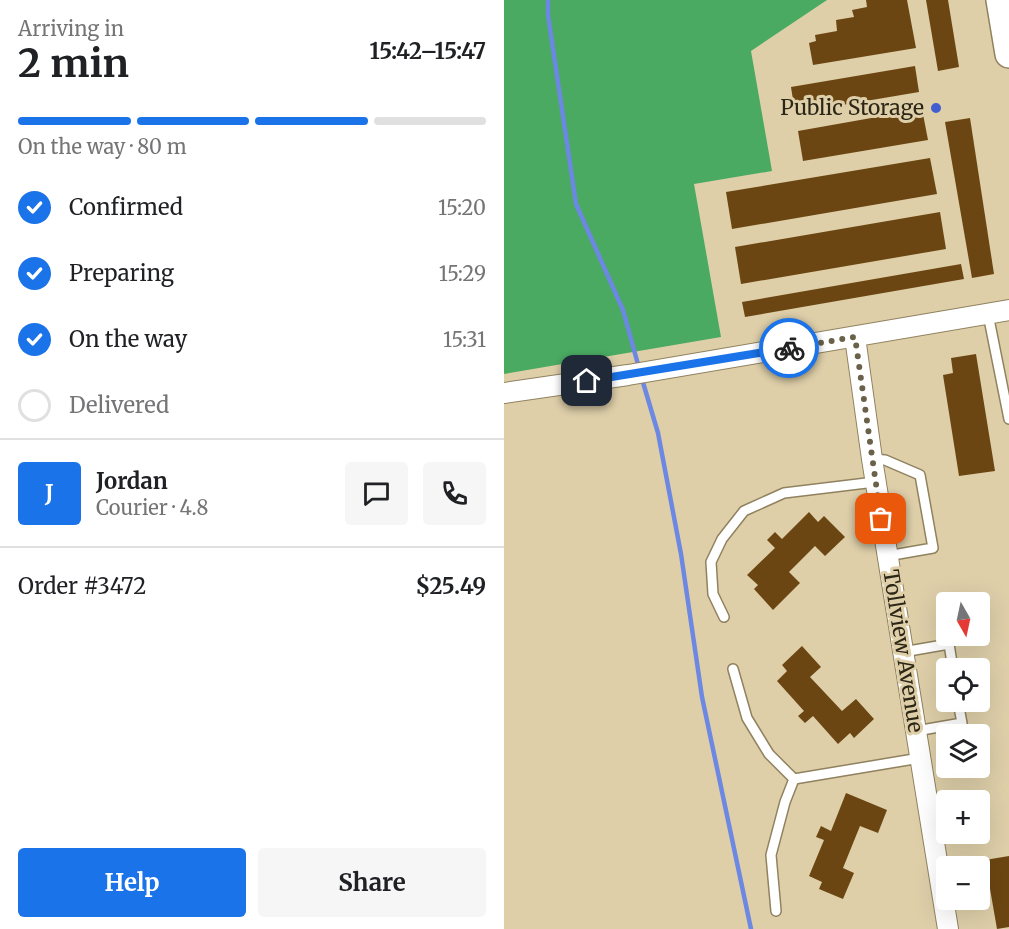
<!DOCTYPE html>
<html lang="en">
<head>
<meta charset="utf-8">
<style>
	:root { --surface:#fff; --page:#f6f6f6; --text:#202124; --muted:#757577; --line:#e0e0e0; --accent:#1a73e8 }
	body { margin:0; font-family:Merriweather,serif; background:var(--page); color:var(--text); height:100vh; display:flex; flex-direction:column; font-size:22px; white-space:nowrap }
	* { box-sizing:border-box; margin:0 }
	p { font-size:20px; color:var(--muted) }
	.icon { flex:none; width:33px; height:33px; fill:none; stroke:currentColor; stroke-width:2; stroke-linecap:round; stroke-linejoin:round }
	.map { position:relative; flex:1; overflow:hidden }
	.side { display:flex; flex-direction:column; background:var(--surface); width:504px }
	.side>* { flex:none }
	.needle { width:39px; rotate:171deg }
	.fabs { position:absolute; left:432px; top:592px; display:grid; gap:12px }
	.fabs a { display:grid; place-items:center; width:54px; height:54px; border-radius:6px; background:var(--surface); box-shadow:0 6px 24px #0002; font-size:30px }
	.pin { position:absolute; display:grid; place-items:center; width:51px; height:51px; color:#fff; margin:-26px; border-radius:12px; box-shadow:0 3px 9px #0006 }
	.courier { position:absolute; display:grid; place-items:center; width:60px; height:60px; margin:-30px; border:4px solid #1a73e8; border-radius:50%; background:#fff; color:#222; box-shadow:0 2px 8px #0007 }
	.summary em { font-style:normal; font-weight:700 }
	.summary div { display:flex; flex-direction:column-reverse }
	.summary { display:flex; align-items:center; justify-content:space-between; height:102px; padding:0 18px }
	h1 { font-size:39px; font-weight:700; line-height:45px }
	.bar { display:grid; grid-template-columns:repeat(4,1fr); gap:9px 6px; align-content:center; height:72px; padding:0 18px }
	.bar i { height:8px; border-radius:4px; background:var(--line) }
	.bar .selected { background:var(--accent) }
	.bar p { grid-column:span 4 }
	.line { display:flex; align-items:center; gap:15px; padding:0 18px; border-top:2px solid var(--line) }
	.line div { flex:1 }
	.round { display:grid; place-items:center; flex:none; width:63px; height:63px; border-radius:6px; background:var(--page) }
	ol { padding:0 18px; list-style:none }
	li { display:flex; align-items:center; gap:18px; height:66px }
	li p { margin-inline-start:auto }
	li .icon { padding:6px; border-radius:50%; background:var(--accent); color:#fff; stroke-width:4 }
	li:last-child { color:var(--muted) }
	li i { width:33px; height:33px; border:3px solid var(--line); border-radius:50% }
	.primary-button { display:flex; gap:12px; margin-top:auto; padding:12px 18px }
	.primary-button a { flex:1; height:69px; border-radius:6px; background:var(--accent); color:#fff; font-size:24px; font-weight:700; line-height:69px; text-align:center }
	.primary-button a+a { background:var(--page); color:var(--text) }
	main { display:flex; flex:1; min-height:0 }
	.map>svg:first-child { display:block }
	.forest { fill:#4aaa62 }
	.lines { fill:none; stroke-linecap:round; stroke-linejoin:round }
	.stream { stroke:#6c88e2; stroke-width:4.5 }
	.building { fill:#6c4612 }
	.service-casing { stroke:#90825f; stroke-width:12 }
	.minor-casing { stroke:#90825f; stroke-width:22 }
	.secondary-casing { stroke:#90825f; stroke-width:30 }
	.service { stroke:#fff; stroke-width:9 }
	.minor { stroke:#fff; stroke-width:20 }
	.secondary { stroke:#fff; stroke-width:27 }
	.done { stroke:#6a614a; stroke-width:6; stroke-dasharray:0 10.8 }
	.route { stroke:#1a73e8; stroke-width:8 }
	.poi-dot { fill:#425dd0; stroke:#decfa9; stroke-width:2 }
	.labels { text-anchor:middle; stroke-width:6; stroke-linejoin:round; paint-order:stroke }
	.poi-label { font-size:21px; fill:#2c2617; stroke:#decfa9; text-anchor:end }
	.street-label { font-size:21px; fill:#2c2617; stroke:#decfa9 }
</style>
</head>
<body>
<main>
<section class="side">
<div class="summary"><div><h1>2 min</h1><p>Arriving in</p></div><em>15:42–15:47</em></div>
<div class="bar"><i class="selected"></i><i class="selected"></i><i class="selected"></i><i></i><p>On the way · 80 m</p></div>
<ol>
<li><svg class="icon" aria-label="check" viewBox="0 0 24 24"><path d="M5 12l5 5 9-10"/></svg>Confirmed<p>15:20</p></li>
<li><svg class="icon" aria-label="check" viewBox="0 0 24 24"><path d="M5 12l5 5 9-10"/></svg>Preparing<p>15:29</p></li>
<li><svg class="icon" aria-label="check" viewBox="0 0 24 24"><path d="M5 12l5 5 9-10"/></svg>On the way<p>15:31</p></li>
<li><i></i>Delivered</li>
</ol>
<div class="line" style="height:108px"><b class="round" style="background:var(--accent);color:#fff">J</b><div><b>Jordan</b><p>Courier · 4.8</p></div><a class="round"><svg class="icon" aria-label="chat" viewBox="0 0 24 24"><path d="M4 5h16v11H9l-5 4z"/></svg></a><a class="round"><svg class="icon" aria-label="phone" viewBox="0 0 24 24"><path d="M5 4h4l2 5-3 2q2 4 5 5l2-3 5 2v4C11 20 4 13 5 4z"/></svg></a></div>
<div class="line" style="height:78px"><div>Order #3472</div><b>$25.49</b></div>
<div class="primary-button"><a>Help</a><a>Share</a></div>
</section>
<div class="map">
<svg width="505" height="929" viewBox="0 0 505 929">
	<rect width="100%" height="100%" fill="#decfa9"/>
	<polygon class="forest" points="0,0 323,0 247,51 268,171 190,184 217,337 0,374"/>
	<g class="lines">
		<g class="stream">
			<polyline points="44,0 44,15 72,204 119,310 135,368"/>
			<polyline points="138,379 154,433 177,554 198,697 247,929"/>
		</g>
	</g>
	<g class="building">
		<polygon points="362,0 403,0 412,48 309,65 305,43 312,41 311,35 333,31 332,20 350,17 348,10 363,7"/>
		<polygon points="422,0 444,0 455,67 434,71"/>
		<polygon points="411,66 415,92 291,113 287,87"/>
		<polygon points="418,109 424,140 299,161 294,131"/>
		<polygon points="466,118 490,274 468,278 441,122"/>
		<polygon points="426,158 433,194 228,229 222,192"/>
		<polygon points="436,212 442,249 237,284 231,247"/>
		<polygon points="457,264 460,279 241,317 238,302"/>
		<polygon points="472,354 491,471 455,476 439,375 449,373 447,358"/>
		<polygon points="305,512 314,522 320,516 341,537 321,556 311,546 285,572 296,583 269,610 250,589 254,585 243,575 271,548 263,540 271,532 278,539"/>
		<polygon points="298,646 317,667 306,677 338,711 352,699 370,719 350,738 346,733 334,744 309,716 301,723 294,716 300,711 273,681 283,671 278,665"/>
		<polygon points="342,793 383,810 374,833 356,826 339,868 350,873 339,899 315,889 318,882 305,876 320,840 312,837 317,826 327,831"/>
		<polygon points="505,856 505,927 493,929 481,860"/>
	</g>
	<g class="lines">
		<defs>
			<g id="service">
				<polyline points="484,314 505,419"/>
				<polyline points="368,459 381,460 416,475 429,548 383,556"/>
				<polyline points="440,614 442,630"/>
				<polyline points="220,617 209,594 207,562 218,539 240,511 280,493 371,482"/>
				<polyline points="445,644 449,669"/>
				<polyline points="399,652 445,644 443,636"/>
				<polyline points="229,669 243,718 265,754 290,779 281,802 267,855 272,911"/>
				<polyline points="412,731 458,723 454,702"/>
				<polyline points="290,779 416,758"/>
			</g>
			<g id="minor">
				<polyline points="351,337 368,459 444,929"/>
				<polyline points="0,393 124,375 505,310"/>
			</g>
			<polyline id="secondary" points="496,0 505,54"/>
		</defs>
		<use href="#service" class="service-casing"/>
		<use href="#minor" class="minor-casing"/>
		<use href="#secondary" class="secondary-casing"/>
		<use href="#service" class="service"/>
		<use href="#minor" class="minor"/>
		<use href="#secondary" class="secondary"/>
	</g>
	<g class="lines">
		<polyline class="done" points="285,348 351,337 377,519"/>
		<polyline class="route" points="83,381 285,348"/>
	</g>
	<circle class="poi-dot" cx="432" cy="108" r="6"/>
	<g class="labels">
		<g class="poi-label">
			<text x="420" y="115">Public Storage</text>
		</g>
		<g class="street-label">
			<text transform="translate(399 651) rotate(81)" y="7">Tollview Avenue</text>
		</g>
	</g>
</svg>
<div class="fabs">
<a><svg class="needle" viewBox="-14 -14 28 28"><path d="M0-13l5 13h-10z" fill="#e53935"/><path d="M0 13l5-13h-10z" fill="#757577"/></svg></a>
<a><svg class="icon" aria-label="locate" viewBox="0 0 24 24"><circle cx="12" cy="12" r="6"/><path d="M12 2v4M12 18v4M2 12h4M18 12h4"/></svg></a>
<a><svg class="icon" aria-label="layers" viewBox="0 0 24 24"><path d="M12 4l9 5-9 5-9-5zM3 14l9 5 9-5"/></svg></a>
<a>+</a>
<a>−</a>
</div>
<div class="pin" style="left:377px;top:519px;background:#ea580c"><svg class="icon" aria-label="bag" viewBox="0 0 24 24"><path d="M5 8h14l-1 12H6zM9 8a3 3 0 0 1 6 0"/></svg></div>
<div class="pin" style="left:83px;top:381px;background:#1f2937"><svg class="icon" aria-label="home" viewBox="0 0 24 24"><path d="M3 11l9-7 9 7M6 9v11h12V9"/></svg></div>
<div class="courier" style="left:285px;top:348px"><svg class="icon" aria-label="bike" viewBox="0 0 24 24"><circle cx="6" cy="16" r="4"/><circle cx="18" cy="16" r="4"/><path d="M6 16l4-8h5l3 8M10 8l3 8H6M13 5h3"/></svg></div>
</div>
</main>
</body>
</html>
